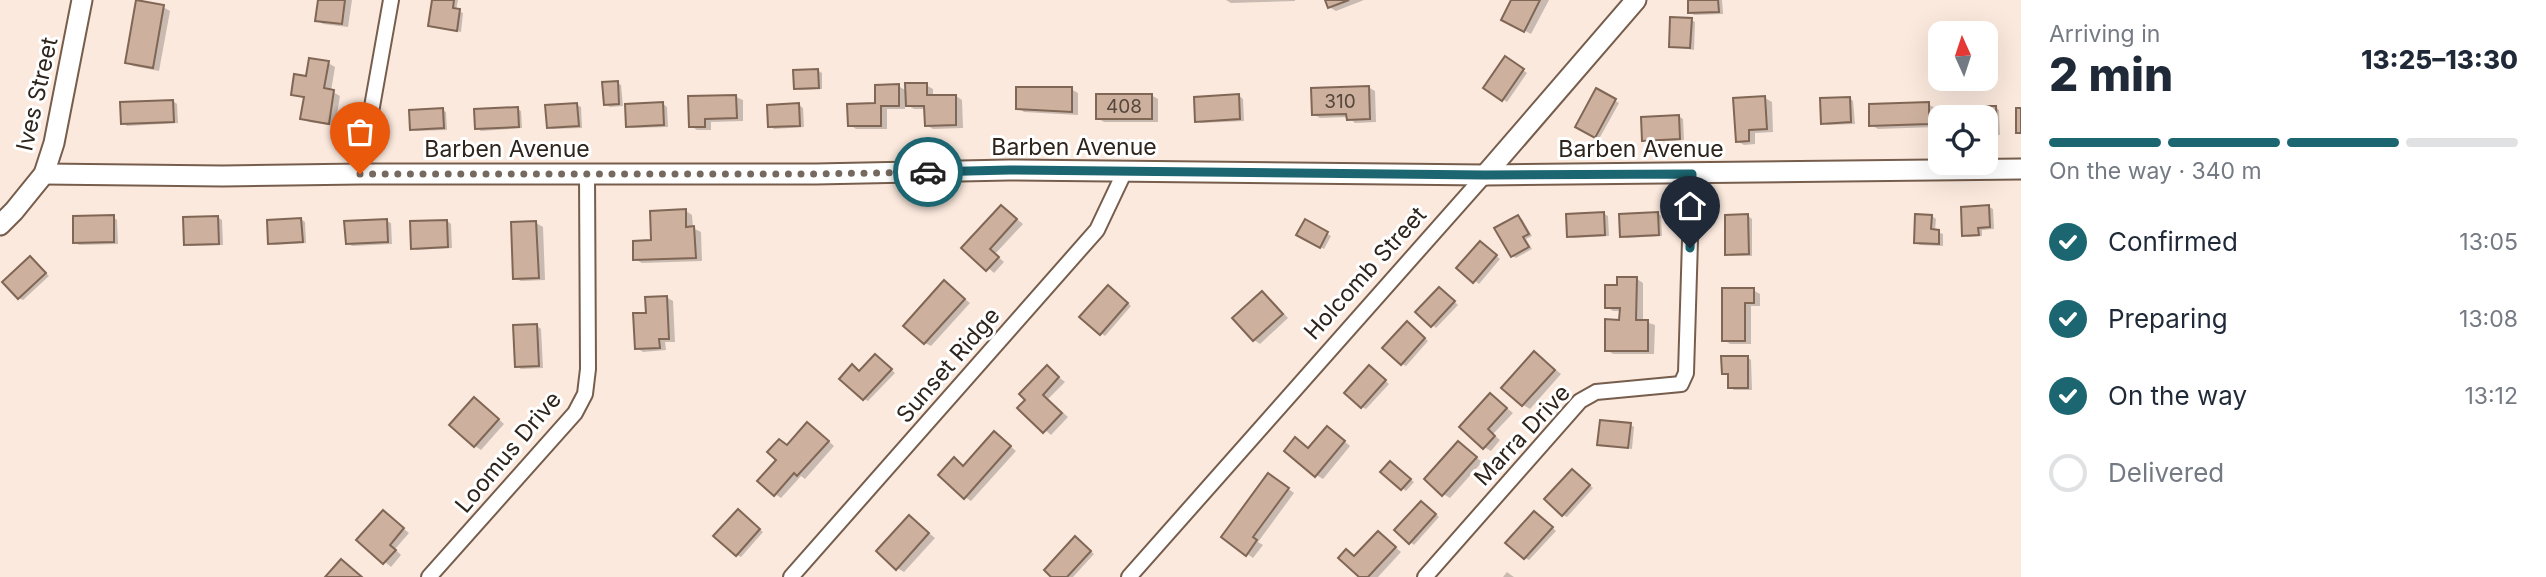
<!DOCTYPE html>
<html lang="en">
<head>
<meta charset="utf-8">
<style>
	:root { --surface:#fff; --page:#f6f6f7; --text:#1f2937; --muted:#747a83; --line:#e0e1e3; --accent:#1b6671 }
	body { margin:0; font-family:Inter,sans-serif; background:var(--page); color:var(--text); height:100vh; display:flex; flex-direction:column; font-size:26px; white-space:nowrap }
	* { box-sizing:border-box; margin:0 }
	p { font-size:23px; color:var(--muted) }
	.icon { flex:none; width:38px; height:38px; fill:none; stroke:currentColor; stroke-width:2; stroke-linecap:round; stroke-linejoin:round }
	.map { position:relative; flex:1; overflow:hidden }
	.sheet { display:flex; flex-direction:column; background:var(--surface); width:525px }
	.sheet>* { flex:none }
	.needle { width:46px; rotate:357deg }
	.buttons { position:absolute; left:1928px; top:21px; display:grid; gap:14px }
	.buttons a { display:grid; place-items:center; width:70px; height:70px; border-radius:14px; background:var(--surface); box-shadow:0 7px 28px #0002; font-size:35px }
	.pin { position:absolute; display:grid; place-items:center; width:60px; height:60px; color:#fff; margin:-72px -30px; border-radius:50% 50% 50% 0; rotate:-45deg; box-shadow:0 0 7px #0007 }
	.pin .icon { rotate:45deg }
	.courier { position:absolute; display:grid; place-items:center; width:70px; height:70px; margin:-35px; border:5px solid #1b6671; border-radius:50%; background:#fff; color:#222; box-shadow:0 2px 9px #0007 }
	.head em { font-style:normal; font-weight:800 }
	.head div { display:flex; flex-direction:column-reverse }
	.head { display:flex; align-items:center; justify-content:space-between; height:119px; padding:0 28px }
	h1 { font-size:46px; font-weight:800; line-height:52px }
	.bar { display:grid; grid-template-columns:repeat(4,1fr); gap:10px 7px; align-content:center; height:84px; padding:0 28px }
	.bar i { height:9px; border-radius:5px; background:var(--line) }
	.bar .on { background:var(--accent) }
	.bar p { grid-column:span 4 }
	ol { padding:0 28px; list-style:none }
	li { display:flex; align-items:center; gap:21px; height:77px }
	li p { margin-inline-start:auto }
	li .icon { padding:7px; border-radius:50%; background:var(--accent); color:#fff; stroke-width:4 }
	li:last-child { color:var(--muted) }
	li i { width:38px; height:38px; border:4px solid var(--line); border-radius:50% }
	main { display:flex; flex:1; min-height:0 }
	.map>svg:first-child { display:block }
	.shadow { fill:#0003 }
	.building { fill:#cdb19e; stroke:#806655; stroke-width:2 }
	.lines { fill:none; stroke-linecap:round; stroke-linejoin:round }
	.street-casing { stroke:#765d4c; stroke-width:18 }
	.secondary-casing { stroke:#765d4c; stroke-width:23 }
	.street { stroke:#fff; stroke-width:14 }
	.secondary { stroke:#fff; stroke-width:19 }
	.done { stroke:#766960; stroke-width:7; stroke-dasharray:0 12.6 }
	.route { stroke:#1b6671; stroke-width:9 }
	.labels { text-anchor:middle; stroke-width:6; stroke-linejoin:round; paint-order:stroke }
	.number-label { font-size:19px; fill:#56473c }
	.street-label { font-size:23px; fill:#2e241c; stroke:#fff }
</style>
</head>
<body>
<main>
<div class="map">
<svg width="2021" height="577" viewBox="0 0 2021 577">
	<rect width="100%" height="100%" fill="#fbe9dd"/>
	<g class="shadow">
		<polygon points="320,0 352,0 348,27 323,24 317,20"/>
		<polygon points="433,0 458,0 456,10 463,13 461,32 430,25"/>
		<polygon points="1226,0 1295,0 1295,1 1231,3"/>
		<polygon points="1327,0 1364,0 1336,11 1329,7"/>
		<polygon points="1513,0 1549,0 1531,34 1503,19"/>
		<polygon points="1690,0 1722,0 1723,14 1694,15 1690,12"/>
		<polygon points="163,7 170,11 159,71 133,66 127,62"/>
		<polygon points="1691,20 1695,22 1694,50 1670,46"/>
		<polygon points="1505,58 1527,73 1507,102 1485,87"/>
		<polygon points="328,63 335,67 331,91 340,96 335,126 309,122 302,118 305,99 293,94 307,78"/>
		<polygon points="817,70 822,73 822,89 800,90 795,88"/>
		<polygon points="617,83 621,85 623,106 610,107 605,104"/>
		<polygon points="926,85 933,89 933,96 956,96 962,100 963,128 933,129 926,125 926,109 914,109 905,104 905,109 887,109 887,129 856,129 850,125 898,86 907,91"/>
		<polygon points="1368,87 1375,91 1376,122 1355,123 1348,117 1320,118 1313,114"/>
		<polygon points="1071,89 1078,93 1078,115 1024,112 1018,108"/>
		<polygon points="1597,90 1619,103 1599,139 1577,126"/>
		<polygon points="1151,95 1158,99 1158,122 1104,122 1097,118"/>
		<polygon points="1239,96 1243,99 1244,121 1201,123 1197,121"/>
		<polygon points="736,97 743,100 743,121 711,122 711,130 697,130 691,126"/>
		<polygon points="1765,98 1772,102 1773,132 1755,133 1755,144 1744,145 1737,141"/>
		<polygon points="1849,98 1853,101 1855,124 1827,125 1823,123"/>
		<polygon points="173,101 177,104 178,123 127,126 123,123"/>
		<polygon points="663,104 667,107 668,127 632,128 627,126"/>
		<polygon points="1928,104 1935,108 1936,127 1878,129 1871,125"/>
		<polygon points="577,105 581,107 582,128 552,129 548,127"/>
		<polygon points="799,105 803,108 804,127 774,129 770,126"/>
		<polygon points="1995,107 1999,110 2000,135 1986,135 1986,117 1979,117 1979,108"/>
		<polygon points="517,109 521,111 522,128 481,131 477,128"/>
		<polygon points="442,110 446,112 447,130 416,131 412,129"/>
		<polygon points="1678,116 1683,119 1684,140 1648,142 1644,140"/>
		<polygon points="1002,207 1023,224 995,254 1004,262 994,273 964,247"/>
		<polygon points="1989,207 1993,209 1994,229 1982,230 1982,236 1968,237 1964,235"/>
		<polygon points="686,211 692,215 693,228 701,232 702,261 642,263 635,259"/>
		<polygon points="1657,213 1661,216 1662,236 1626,238 1622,236"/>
		<polygon points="1604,214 1608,216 1609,236 1573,238 1569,236"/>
		<polygon points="1748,216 1752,219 1752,256 1731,256 1727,254"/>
		<polygon points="1932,216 1936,219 1935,231 1943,234 1943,246 1920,245 1915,242"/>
		<polygon points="113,217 117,220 118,244 79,245 75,242"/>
		<polygon points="217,217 222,220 223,245 190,246 186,244"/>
		<polygon points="1518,217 1522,219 1532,236 1526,239 1532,249 1516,258 1512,256"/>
		<polygon points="301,219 305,222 306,243 274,245 270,242"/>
		<polygon points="386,221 391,223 392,244 352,246 347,243"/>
		<polygon points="447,221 451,224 452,248 417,250 413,248"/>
		<polygon points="1306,222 1331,236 1324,249 1299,235"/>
		<polygon points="536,223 543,227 545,280 521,281 515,278"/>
		<polygon points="1484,245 1500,259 1479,284 1459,268"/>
		<polygon points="30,258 49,276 23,300 19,298"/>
		<polygon points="1637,279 1643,283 1643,321 1655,325 1654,354 1613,354 1607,350 1621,321 1621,311 1613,311 1607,307 1619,287"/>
		<polygon points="944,282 970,303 931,346 925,343"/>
		<polygon points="1113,289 1131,306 1105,336 1101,333"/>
		<polygon points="1724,290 1753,290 1760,294 1760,306 1751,306 1751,344 1730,344 1724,340"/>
		<polygon points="1444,291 1458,305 1436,328 1418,312"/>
		<polygon points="1262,293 1269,297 1288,318 1260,344 1254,340"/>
		<polygon points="666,297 673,301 675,342 665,342 666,350 643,352 637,348 648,314"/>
		<polygon points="1411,325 1428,341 1406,366 1402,364"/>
		<polygon points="537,326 541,329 543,368 521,369 517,366"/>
		<polygon points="1535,353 1561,374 1530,409 1523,405"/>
		<polygon points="1747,357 1751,360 1752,390 1734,390 1730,387 1729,376 1724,373"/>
		<polygon points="879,358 895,373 868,401 864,399 857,369 860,372"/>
		<polygon points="1047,368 1065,382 1048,399 1068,417 1051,435 1020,408"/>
		<polygon points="1373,370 1389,384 1366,409 1362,407"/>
		<polygon points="1491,395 1513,413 1493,434 1500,440 1491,451 1484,447"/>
		<polygon points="481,403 504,424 481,450 475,446"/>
		<polygon points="1630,425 1634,427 1632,449 1599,444"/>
		<polygon points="814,428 834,446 805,479 801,476 781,498 775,494 788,446"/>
		<polygon points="1334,432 1350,446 1323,479 1316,475"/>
		<polygon points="995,433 1016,451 971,501 965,497 954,459 965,467"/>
		<polygon points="1459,443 1482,462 1450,498 1443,494"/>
		<polygon points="1394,466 1414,482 1406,491 1402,488"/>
		<polygon points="1576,473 1593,488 1567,517 1563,515"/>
		<polygon points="1275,479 1294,493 1258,542 1263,545 1253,558 1223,537"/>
		<polygon points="1425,505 1439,517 1414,545 1410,542"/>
		<polygon points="383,512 409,533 395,549 401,555 391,567 359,540"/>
		<polygon points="742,513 763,532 741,557 737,555"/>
		<polygon points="1539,515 1556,531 1529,560 1525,558"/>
		<polygon points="909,517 935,538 904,572 897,568"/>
		<polygon points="1378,533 1401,552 1378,577 1361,577 1356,557"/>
		<polygon points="1079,541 1094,554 1073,577 1054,577"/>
		<polygon points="1507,572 1511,575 1514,577 1503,577"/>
	</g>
	<g class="building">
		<polygon points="136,0 164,5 153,68 125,63"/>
		<polygon points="318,0 345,0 342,24 315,21"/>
		<polygon points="432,0 454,0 453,8 460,9 457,31 428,26"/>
		<polygon points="1325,0 1349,0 1328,8"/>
		<polygon points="1511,0 1540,0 1524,32 1501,20"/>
		<polygon points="1688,0 1718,0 1719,12 1688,13"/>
		<polygon points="1670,17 1692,18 1690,48 1669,47"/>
		<polygon points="1505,56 1524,69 1502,101 1483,88"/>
		<polygon points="309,58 329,61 324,88 334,90 329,124 300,119 304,97 291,95 294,74 306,76"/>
		<polygon points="818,69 819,88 794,89 793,70"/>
		<polygon points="618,81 619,104 604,105 602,82"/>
		<polygon points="905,83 927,83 927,95 956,95 956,125 925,126 924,106 906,106"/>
		<polygon points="899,84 899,106 881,106 881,126 848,126 847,104 875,103 875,85"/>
		<polygon points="1369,86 1370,119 1347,120 1346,114 1312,115 1311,88"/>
		<polygon points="1016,87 1072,87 1072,112 1016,109"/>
		<polygon points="1596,88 1616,99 1595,138 1575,127"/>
		<rect x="1096" y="94" width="56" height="25"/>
		<polygon points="1239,94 1240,119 1195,122 1194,97"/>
		<polygon points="736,95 737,118 705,119 705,127 689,127 688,96"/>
		<polygon points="1765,96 1767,129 1749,130 1749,141 1736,142 1733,98"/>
		<polygon points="1850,97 1851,122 1821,124 1820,98"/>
		<polygon points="173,100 174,122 121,124 120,102"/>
		<polygon points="663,102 664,125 626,127 625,104"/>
		<polygon points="1929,102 1929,124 1869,126 1869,104"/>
		<polygon points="577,103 579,126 547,128 545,105"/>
		<polygon points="799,103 800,126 768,127 767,105"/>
		<polygon points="1977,106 1996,106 1997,134 1986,134 1986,117 1977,117"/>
		<polygon points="518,107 519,127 475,129 474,109"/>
		<polygon points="443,108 444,128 410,130 409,110"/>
		<rect x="2016" y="108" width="5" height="25"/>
		<polygon points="1679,115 1680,139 1642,141 1641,117"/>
		<polygon points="1001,205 1017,219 990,249 999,257 986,271 961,248"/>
		<polygon points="1989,205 1990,227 1978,228 1979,235 1962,236 1961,207"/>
		<polygon points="686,209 686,227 694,226 696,258 633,260 633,241 651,240 650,211"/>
		<polygon points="1604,212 1605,235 1567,237 1566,214"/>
		<polygon points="1658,212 1659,235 1620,237 1619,214"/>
		<polygon points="1748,214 1749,254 1725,255 1725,215"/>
		<polygon points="1915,214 1932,215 1931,229 1939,230 1939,244 1914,243"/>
		<polygon points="114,215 114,242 73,243 73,216"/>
		<polygon points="1518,215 1529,234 1523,237 1529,247 1511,257 1494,228"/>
		<polygon points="218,216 219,244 184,245 183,217"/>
		<polygon points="301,218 303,242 268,244 267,220"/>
		<polygon points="387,219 388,242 346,244 344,221"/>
		<polygon points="1305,219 1328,232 1320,248 1296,235"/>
		<polygon points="447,220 448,247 411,249 410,221"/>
		<polygon points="536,221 539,278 513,279 511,222"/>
		<polygon points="1480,241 1497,255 1473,283 1456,268"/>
		<polygon points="30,256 46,273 18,299 2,282"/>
		<polygon points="1617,277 1637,277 1636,320 1648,320 1648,351 1605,351 1605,319 1619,320 1620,308 1605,308 1605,285 1617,285"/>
		<polygon points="944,280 965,299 924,344 903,326"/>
		<polygon points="1108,285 1128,303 1100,335 1079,317"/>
		<polygon points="1439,287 1455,301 1431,327 1415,312"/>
		<polygon points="1722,288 1754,288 1754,303 1745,303 1745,341 1722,341"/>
		<polygon points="1262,291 1283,314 1253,341 1232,318"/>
		<polygon points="667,296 669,339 659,339 660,348 635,349 633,313 646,313 645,297"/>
		<polygon points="1407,321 1425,338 1401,365 1382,348"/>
		<polygon points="537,324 539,366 515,367 513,325"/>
		<polygon points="1534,351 1555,370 1522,406 1501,388"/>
		<polygon points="875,354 892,369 863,400 839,379 852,364 859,371"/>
		<polygon points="1721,356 1748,356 1748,388 1728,388 1728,374 1722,374"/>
		<polygon points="1047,365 1059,377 1043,395 1062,413 1043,433 1017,408 1025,400 1019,394"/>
		<polygon points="1369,365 1386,380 1361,408 1344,393"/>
		<polygon points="1490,393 1507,408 1488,429 1495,436 1483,449 1459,427"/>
		<polygon points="474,397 499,419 474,447 449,425"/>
		<polygon points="1600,420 1631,423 1628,448 1597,445"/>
		<polygon points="807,422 829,441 797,476 794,473 774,496 757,481 776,460 767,452 779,439 787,445"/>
		<polygon points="1327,426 1345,441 1315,477 1284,451 1295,437 1308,448"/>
		<polygon points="994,431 1011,446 964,499 938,475 954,457 963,466"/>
		<polygon points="1458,441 1477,457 1442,496 1424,479"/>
		<polygon points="1390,461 1411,479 1401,490 1380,472"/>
		<polygon points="1572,469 1590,485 1562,516 1544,499"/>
		<polygon points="1268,473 1289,488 1253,537 1257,540 1246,556 1221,537"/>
		<polygon points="1421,501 1436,514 1409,544 1394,530"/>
		<polygon points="738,509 760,529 736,556 713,536"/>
		<polygon points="383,510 404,528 390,545 396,550 383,564 356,540"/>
		<polygon points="1534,511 1553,527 1524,559 1505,543"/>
		<polygon points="909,515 929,533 896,570 876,551"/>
		<polygon points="1378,531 1396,547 1368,577 1359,577 1338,558 1346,549 1354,556"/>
		<polygon points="1075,536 1091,551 1067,577 1051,577 1044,570"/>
		<polygon points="341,559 362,577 325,577"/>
	</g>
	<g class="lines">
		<defs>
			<g id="street">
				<polyline points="360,174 391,0"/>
				<polyline points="429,577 575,413 585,394 588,369 587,174"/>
				<polyline points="791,577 1097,230 1124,173"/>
				<polyline points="1129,577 1485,175"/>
				<polyline points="1425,577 1580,401 1596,392 1681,384 1686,373 1692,174"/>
			</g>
			<g id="secondary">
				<polyline points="44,174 223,176 360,174 816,174 1009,170 1485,175 2021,169"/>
				<polyline points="1485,175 1636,0"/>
				<polyline points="0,225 14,211 44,174 54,143 82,0"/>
			</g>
		</defs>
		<use href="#street" class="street-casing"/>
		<use href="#secondary" class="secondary-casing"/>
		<use href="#street" class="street"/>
		<use href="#secondary" class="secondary"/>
	</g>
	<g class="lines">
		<polyline class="done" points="360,174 816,174 928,172"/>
		<polyline class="route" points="928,172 1009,170 1485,175 1692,174 1690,248"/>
	</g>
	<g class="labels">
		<g class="number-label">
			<text x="1340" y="108">310</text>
			<text x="1124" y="113">408</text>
		</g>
		<g class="street-label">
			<text transform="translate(37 94) rotate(-77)" y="8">Ives Street</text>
			<text x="1074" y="155">Barben Avenue</text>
			<text x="507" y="157">Barben Avenue</text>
			<text x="1641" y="157">Barben Avenue</text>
			<text transform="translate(1365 273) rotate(-48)" y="8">Holcomb Street</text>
			<text transform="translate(948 365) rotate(-49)" y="8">Sunset Ridge</text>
			<text transform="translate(1522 435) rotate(-47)" y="8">Marra Drive</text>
			<text transform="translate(508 452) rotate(-50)" y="8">Loomus Drive</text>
		</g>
	</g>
</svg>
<div class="buttons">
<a><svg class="needle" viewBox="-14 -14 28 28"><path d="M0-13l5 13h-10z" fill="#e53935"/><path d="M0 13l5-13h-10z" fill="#747a83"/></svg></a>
<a><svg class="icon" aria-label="locate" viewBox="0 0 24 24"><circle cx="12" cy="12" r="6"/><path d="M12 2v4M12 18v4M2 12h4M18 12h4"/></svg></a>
</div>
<div class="pin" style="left:360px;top:174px;background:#ea580c"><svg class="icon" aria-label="bag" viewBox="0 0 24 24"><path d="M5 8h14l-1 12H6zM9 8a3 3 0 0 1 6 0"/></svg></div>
<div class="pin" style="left:1690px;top:248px;background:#1f2937"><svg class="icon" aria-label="home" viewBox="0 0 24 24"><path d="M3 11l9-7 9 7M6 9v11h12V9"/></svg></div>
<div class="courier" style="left:928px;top:172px"><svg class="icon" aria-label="car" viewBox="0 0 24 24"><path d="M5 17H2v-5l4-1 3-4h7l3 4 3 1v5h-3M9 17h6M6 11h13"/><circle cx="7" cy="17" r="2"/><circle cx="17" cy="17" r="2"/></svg></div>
</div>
<section class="sheet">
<div class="head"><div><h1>2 min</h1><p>Arriving in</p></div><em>13:25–13:30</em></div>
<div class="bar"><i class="on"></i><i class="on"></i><i class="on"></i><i></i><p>On the way · 340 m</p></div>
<ol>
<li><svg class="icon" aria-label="check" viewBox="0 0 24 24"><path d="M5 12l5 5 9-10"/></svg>Confirmed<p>13:05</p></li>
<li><svg class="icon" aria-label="check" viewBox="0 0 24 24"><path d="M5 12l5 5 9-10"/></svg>Preparing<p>13:08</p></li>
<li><svg class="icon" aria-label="check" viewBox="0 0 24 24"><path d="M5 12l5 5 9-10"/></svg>On the way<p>13:12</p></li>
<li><i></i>Delivered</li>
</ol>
</section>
</main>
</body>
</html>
